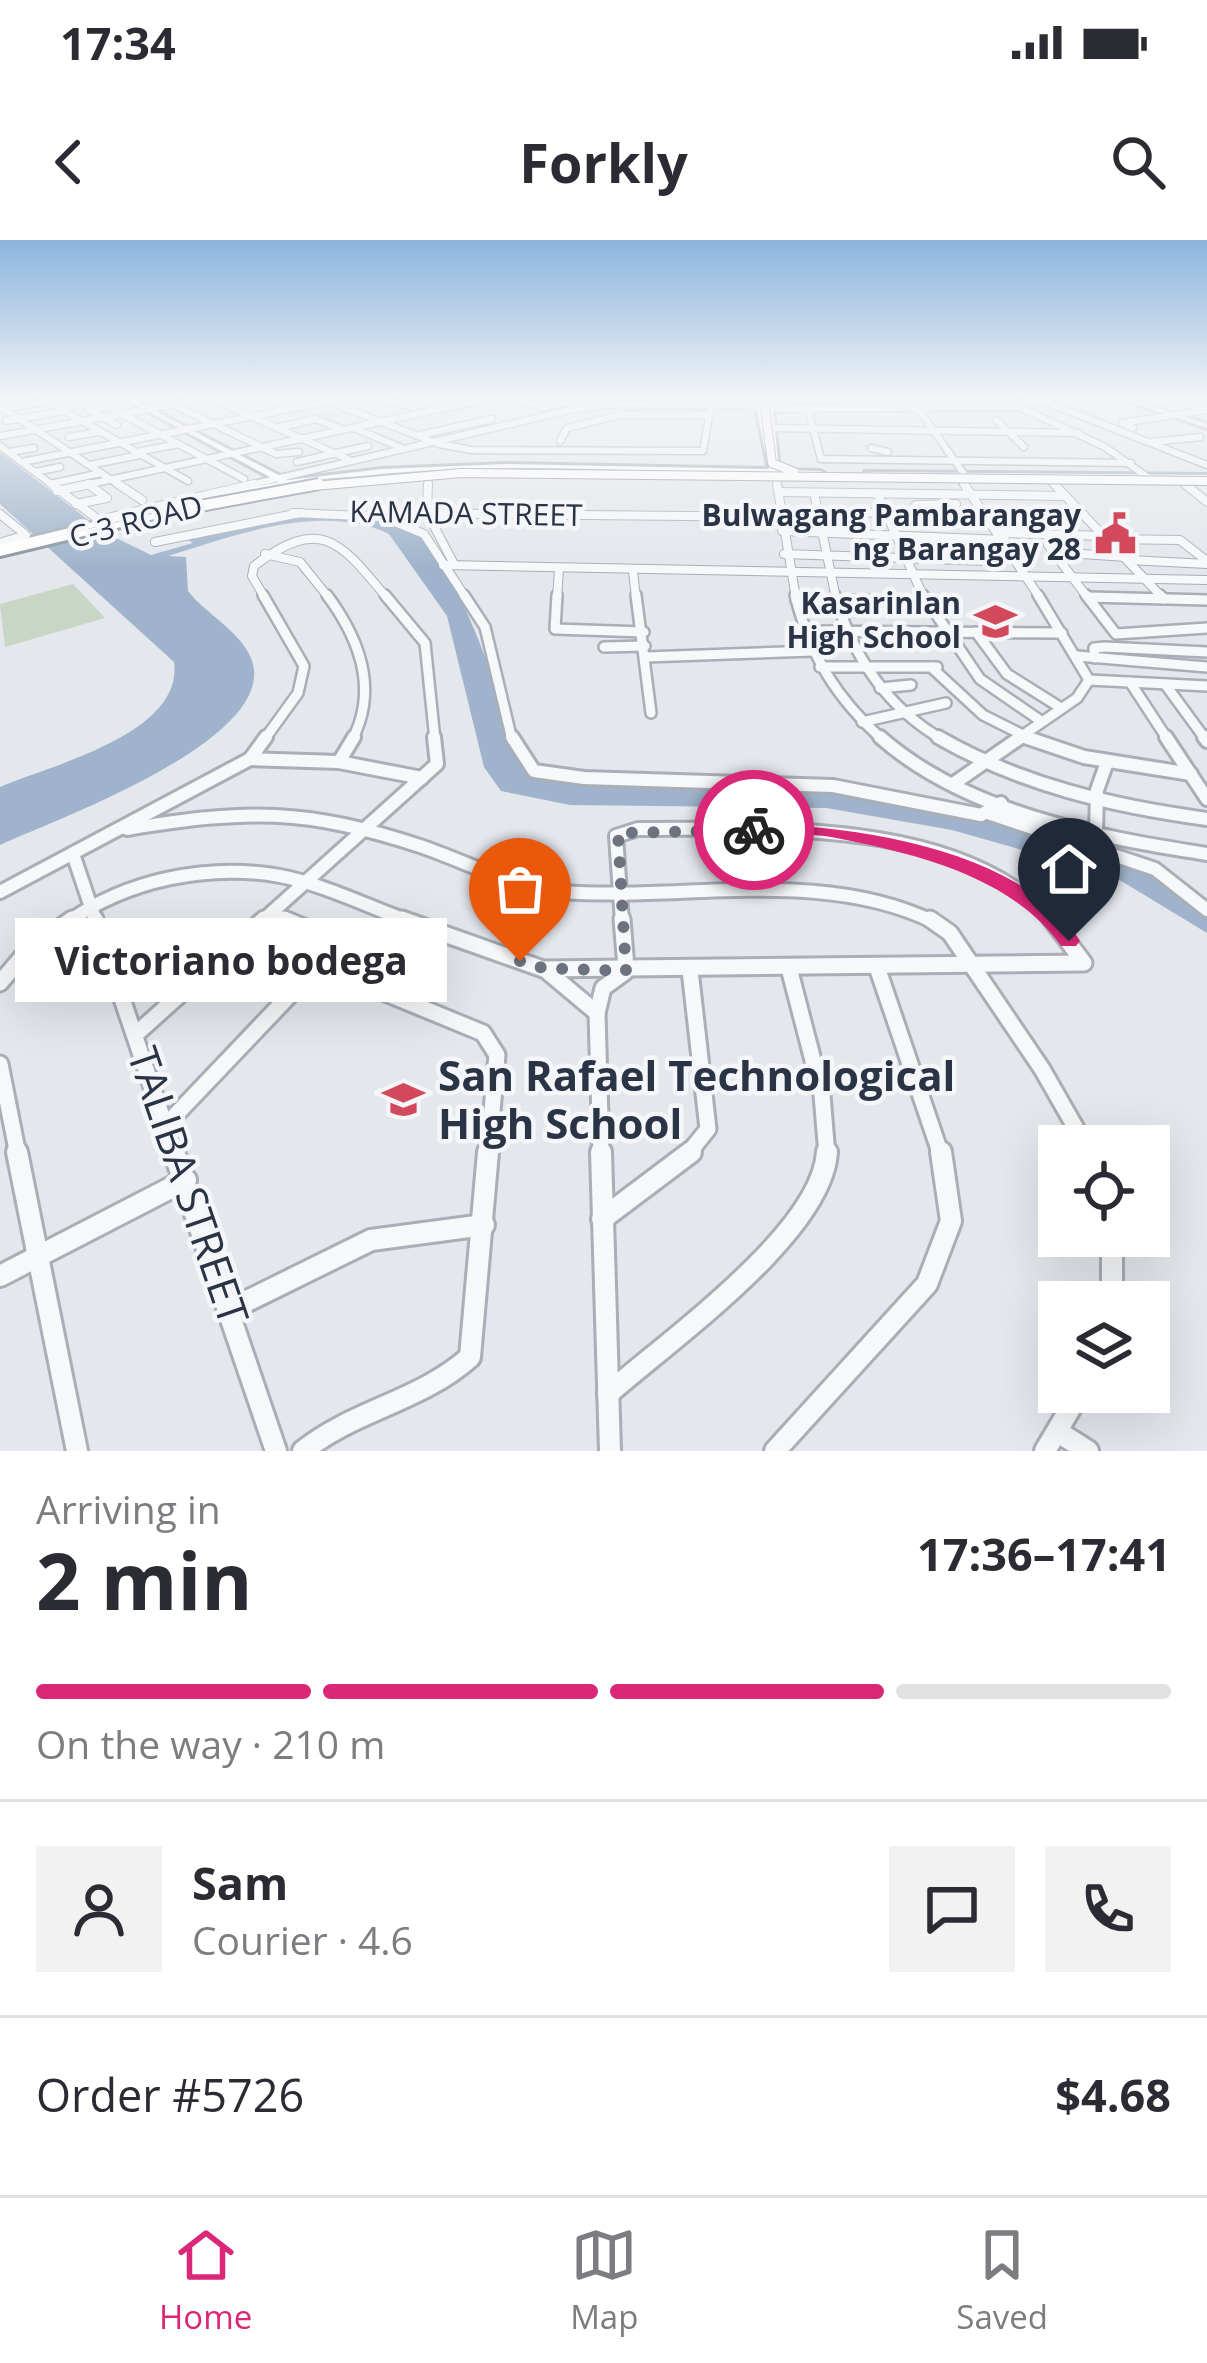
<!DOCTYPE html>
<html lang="en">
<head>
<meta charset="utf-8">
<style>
	:root { --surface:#fff; --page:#f2f2f3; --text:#2b2b33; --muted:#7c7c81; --line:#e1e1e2; --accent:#db2777 }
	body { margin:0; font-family:"Open Sans",sans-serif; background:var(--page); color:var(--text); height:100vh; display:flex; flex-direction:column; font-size:45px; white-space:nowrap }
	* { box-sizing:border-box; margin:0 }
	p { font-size:39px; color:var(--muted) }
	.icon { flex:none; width:66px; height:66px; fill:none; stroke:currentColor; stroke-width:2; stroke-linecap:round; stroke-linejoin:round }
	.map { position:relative; height:1211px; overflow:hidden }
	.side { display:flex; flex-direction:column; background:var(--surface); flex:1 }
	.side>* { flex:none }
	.buttons { position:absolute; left:1038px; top:885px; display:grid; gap:24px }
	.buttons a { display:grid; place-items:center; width:132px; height:132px; border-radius:0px; background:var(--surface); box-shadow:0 12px 48px #0002; font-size:60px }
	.pin { position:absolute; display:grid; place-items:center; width:102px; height:102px; color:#fff; margin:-123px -51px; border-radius:50% 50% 50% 0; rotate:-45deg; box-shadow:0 0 12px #0007 }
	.pin .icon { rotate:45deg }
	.courier { position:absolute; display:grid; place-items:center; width:120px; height:120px; margin:-60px; border:9px solid #db2777; border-radius:50%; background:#fff; color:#222; box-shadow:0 3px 15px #0007 }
	.bubble { position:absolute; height:84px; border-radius:0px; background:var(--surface); box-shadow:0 12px 48px #0002; font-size:39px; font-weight:700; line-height:84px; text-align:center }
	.head em { font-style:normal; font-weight:700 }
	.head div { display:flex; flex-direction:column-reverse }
	.head { display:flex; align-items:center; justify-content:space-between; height:204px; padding:0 36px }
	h1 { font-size:78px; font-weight:700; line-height:90px }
	.bar { display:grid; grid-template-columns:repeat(4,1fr); gap:18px 12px; align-content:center; height:144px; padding:0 36px }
	.bar i { height:15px; border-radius:9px; background:var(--line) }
	.bar .selected { background:var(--accent) }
	.bar p { grid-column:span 4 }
	.line { display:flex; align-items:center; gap:30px; padding:0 36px; border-top:3px solid var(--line) }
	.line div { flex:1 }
	.round { display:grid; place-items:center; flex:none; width:126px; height:126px; border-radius:0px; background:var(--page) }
	.status { display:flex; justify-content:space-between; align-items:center; height:84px; padding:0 60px; background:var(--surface); direction:ltr }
	.status svg { height:33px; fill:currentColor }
	header { display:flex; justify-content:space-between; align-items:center; height:156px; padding:0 36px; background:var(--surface); font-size:54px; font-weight:700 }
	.menu { display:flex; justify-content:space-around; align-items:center; height:168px; border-top:3px solid var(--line); background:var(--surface); font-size:33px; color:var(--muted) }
	.menu a { display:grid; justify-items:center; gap:6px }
	.menu .selected { color:var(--accent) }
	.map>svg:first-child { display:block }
	.green { fill:#c9d6c5 }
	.water { fill:#9fb4cc }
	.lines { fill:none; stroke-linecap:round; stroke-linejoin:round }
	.stream { stroke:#9fb4cc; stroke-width:3 }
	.minor-tunnel { stroke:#bfc3cb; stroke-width:6; stroke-dasharray:6 3; stroke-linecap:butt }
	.minor-far5-casing { stroke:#a9aeb7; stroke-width:9 }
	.minor-far4-casing { stroke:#a9aeb7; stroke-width:10 }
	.minor-far3-casing { stroke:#a9aeb7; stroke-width:14 }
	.minor-far2-casing { stroke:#a9aeb7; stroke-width:18 }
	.minor-far1-casing { stroke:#a9aeb7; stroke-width:21 }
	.minor-casing { stroke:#a9aeb7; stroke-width:26 }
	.major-casing { stroke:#a3abb8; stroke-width:6 }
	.highway-casing { stroke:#8b94a3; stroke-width:6 }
	.minor-far5 { stroke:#f7f8fa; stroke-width:6 }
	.minor-far4 { stroke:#f7f8fa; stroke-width:8 }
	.minor-far3 { stroke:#f7f8fa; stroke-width:9 }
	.minor-far2 { stroke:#f7f8fa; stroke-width:12 }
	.minor-far1 { stroke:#f7f8fa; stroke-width:15 }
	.minor { stroke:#f7f8fa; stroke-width:20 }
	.major { fill:#fff; fill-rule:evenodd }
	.highway { fill:#fff; fill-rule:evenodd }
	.highway-bridge-far1-casing { stroke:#8b94a3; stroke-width:10; stroke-linecap:butt }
	.highway-bridge-casing { stroke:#8b94a3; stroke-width:14; stroke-linecap:butt }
	.highway-bridge-far1 { stroke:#fff; stroke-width:8 }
	.highway-bridge { stroke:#fff; stroke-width:10 }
	.route { fill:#db2777 }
	.done { stroke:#6c737f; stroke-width:12; stroke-dasharray:0 21.6 }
	.labels { text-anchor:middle; stroke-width:9; stroke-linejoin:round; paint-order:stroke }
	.far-street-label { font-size:30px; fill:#2b3445; stroke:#f4f6f9 }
	.far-poi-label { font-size:30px; font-weight:bold; fill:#2b3445; stroke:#f4f6f9; text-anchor:end }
	.near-poi-label { font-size:42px; font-weight:bold; fill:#2b3445; stroke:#f4f6f9; text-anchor:start }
	.near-street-label { font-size:42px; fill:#2b3445; stroke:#f4f6f9 }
</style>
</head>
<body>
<div class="status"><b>17:34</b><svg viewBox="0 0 49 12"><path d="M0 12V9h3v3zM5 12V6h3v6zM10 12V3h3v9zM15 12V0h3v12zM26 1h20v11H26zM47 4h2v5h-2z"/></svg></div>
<header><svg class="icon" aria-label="back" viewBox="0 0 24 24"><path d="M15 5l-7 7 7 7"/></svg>Forkly<svg class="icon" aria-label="search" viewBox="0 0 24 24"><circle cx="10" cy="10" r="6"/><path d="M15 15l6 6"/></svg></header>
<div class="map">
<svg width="1207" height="1211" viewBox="0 0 1207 1211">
	<rect width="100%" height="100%" fill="#e4e7ec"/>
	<polygon class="green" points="73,344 105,378 5,407 0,364"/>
	<path class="water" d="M 0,212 L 104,292 L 151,315 L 193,303 L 185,298 C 254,284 347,254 412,291 C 447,310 490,423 500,462 C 506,487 508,521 532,535 L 843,549 L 949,568 L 1149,626 L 1207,675 L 1207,693 L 1113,636 L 952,590 L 826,568 L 570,565 L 501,551 L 484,527 L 447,376 L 389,294 C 321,262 233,296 168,316 L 186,317 L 188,351 C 206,374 240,391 251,418 C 284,498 54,580 0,605 L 0,547 C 51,525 184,494 174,422 L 0,264 Z"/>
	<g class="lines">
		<polyline class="stream" points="1024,166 1080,192"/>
		<polyline class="minor-tunnel" points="317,179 336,175"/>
		<defs>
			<g id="minor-far5">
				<polyline points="43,159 188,241"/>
				<polyline points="94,159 244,239"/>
				<polyline points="212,159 352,221"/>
				<polyline points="322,159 439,204 472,210 703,211 711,165"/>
				<polyline points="376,159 415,167"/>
				<polyline points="516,159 546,168"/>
				<polyline points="797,159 840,159"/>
				<polyline points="905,159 919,170 964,234"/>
				<polyline points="1002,159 1105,207 1153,241"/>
				<polyline points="1174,159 1206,170"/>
				<polyline points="1017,163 1043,161 1207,225"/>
				<polyline points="174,165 276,214 299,212"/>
				<polyline points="0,166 122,247"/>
				<polyline points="107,166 88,169 117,185"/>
				<polyline points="542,167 577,161"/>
				<polyline points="0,169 64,159"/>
				<polyline points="763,169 1025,167"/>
				<polyline points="808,169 821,219 1131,223"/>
				<polyline points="996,180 1024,207"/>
				<polyline points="6,181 64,171"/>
				<polyline points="280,187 316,179 341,189"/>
				<polyline points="354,188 402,208"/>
				<polyline points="775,188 1079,193"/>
				<polyline points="1133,188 1122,183 1207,170"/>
				<polyline points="420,195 492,179"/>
				<polyline points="0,196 205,159"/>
				<polyline points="69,197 99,192"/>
				<polyline points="560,201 567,188 620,175 710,175"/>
				<polyline points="1153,202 1200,197"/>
				<polyline points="0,206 55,247"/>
				<polyline points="871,208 888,212"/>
				<polyline points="9,212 34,208"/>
				<polyline points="136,212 179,204"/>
				<polyline points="22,222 330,161"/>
				<polyline points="297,222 368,206"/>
				<polyline points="90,225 139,215"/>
				<polyline points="35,232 60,227"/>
				<polyline points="776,237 778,247"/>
				<polyline points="960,239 966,247"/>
				<polyline points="1050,240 1057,247"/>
				<polyline points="1182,241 1189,247"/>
				<polyline points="50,244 101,233"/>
				<polyline points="88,244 92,247"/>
				<polyline points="76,247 487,159"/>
				<polyline points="241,247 575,169 619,164 771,166"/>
				<polyline points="428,247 428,234"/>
			</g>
			<g id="minor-far4">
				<polyline points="51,244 99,280 254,244"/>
				<polyline points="118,244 142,260"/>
				<polyline points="428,244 427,273 454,324"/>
				<polyline points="777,244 796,358"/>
				<polyline points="964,244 1040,358"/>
				<polyline points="1054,244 1163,358"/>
				<polyline points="1185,244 1207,262"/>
				<polyline points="57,251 90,244"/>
				<polyline points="779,252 1065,256"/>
				<polyline points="814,253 836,358"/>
				<polyline points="877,253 924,358"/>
				<polyline points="76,264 107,258 88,244"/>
				<polyline points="916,265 956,264"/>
				<polyline points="811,272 1084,275"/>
				<polyline points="293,273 383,277 424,294 466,358"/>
				<polyline points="386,273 781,277"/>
				<polyline points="0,274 26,295 0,303"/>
				<polyline points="782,291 1005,300"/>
				<polyline points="1000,293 1105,296"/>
				<polyline points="1110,299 1180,300 1207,321"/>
				<polyline points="155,302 300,273"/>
				<polyline points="1048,305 1088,358"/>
				<polyline points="1053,312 1126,317"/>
				<polyline points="265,314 300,322 329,358"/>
				<polyline points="784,314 990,321"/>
				<polyline points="1129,320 1207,324"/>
				<polyline points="443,325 1207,340"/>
				<polyline points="633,331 636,358"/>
				<polyline points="1088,357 1124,358"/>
				<path d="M 265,358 L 252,336 L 254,326 C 322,274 341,303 387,358"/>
				<polyline points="557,358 559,330"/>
			</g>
			<g id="minor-far3">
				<polyline points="263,355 304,426 298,453 264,500"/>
				<path d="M 327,355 C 359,398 379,449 352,500"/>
				<polyline points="385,355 425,403 435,500"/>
				<polyline points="464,355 485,387 512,500"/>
				<polyline points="557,355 555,389 644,392"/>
				<polyline points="636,355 651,473"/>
				<path d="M 795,355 C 810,416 837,459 883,500"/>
				<path d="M 835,355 C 853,417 886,467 943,500"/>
				<polyline points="923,355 980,439 1041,481"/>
				<polyline points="1086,355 1116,394 1207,388"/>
				<polyline points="1160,355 1164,359"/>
				<polyline points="1088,357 1207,360"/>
				<polyline points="796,360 925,361"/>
				<polyline points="806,391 1062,393"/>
				<polyline points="976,392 1007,434 1061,468"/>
				<polyline points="604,407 645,406"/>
				<polyline points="1077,416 1207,427"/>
				<polyline points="646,417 813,411"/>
				<polyline points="1095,418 1094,408 1105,407 1207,412"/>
				<polyline points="820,427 937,427"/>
				<polyline points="931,427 983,475 1033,500"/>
				<polyline points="1089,440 1207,446"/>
				<polyline points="1130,442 1168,500"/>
				<polyline points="1165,444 1206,500"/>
				<polyline points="880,448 911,445"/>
				<polyline points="862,482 946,463"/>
				<polyline points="1016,500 1077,458 1089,440 1038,355"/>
			</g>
			<g id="minor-far2">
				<polyline points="512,497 534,531 584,538 833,546 981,575 1001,563"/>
				<path d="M 880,497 C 966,573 1097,597 1207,614"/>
				<path d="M 938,497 C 1021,545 1112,566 1207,579"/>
				<polyline points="1025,497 1084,517 1191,534"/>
				<polyline points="1166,497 1207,559"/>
				<polyline points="1204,497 1207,501"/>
				<polyline points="250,519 339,522 422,538"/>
				<polyline points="339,522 354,497"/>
				<polyline points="956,542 1021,497"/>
				<polyline points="988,573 1155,629 1207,670"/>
				<path d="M 127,589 C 249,569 304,568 423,607 C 466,622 518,649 563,652 C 683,661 821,627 934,682"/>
				<polyline points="1096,594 1097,550 1107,522"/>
				<polyline points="73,614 96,682"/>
				<polyline points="0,652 250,519 266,497"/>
				<polyline points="272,674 291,682"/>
				<path d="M 68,682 C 127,640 208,623 280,636 C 323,644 369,667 411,682"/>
				<polyline points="261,682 437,524 434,497"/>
				<path d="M 622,682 L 616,596 L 638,589 C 765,589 962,577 1054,682"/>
			</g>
			<g id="minor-far1">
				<polyline points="95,679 175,915"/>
				<polyline points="402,679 543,729 626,728"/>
				<polyline points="622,679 626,728"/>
				<polyline points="930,679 950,693 1042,829 1086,906"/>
				<polyline points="320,726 483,793 497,815 488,915"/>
				<polyline points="877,727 941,915"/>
				<polyline points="626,728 1084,723 1051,679"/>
				<polyline points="789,728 822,855 827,915"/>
				<polyline points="548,732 597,773 601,915"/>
				<polyline points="0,743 27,711 72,679"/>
				<polyline points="597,773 603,748 625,732"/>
				<polyline points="135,795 264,679"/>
				<polyline points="0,824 18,915"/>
				<polyline points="167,884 326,717 325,696 284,679"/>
				<polyline points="687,915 708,889 690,730"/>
			</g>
			<g id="minor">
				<polyline points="17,912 77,1211"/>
				<polyline points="174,912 276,1211"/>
				<polyline points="601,912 610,1211"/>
				<polyline points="602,979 691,912"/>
				<polyline points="1112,996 1112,1062"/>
				<polyline points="0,1036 186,940"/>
				<polyline points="231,1069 371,1000 484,985"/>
				<path d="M 608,1154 C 668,1101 822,993 827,912"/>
				<polyline points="1058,1192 1088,1211"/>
				<path d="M 303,1211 C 354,1170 421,1161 470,1117 L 488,912"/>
				<polyline points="775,1211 927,1044 951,981 941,912"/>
				<polyline points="1045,1211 1080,1152"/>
			</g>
			<g id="major">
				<path d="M 125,159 L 132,159 L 288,240 L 382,229 L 507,224 L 769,229 L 754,159 L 760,159 L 769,197 L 766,159 L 772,159 L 779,230 L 820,231 L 824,233 L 820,235 L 780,234 L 776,239 L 770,234 C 634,231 497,221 362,236 C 340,238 308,238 291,247 L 286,245 L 159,271 L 0,311 L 0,305 L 159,266 L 279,242 Z"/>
				<polygon points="1122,159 1130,159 1207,184 1207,188"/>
				<polygon points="865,232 1207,235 1207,239 868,236"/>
			</g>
			<polygon id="highway" points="189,265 194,268 192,270 0,316 0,310"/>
		</defs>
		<use href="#minor-far5" class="minor-far5-casing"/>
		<use href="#minor-far4" class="minor-far4-casing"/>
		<use href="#minor-far3" class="minor-far3-casing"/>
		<use href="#minor-far2" class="minor-far2-casing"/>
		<use href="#minor-far1" class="minor-far1-casing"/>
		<use href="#minor" class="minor-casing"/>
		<use href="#major" class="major-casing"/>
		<use href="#highway" class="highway-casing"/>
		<use href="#minor-far5" class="minor-far5"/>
		<use href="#minor-far4" class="minor-far4"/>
		<use href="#minor-far3" class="minor-far3"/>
		<use href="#minor-far2" class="minor-far2"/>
		<use href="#minor-far1" class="minor-far1"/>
		<use href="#minor" class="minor"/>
		<use href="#major" class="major"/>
		<use href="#highway" class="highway"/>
		<defs>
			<g id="highway-bridge-far1">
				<polyline points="764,159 772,223 794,232"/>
				<polyline points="303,247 461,233 1207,241"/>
			</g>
			<polyline id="highway-bridge" points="189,268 319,244"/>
		</defs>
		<use href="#highway-bridge-far1" class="highway-bridge-far1-casing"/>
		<use href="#highway-bridge" class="highway-bridge-casing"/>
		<use href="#highway-bridge-far1" class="highway-bridge-far1"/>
		<use href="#highway-bridge" class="highway-bridge"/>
	</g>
	<linearGradient id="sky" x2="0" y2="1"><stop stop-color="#8bb4dd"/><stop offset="0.48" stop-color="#f3f4f6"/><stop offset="1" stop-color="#f3f4f6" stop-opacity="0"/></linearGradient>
	<rect width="1207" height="328" fill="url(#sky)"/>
	<path class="route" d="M 754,584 C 854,585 1022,609 1080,701 L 1076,706 L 1061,706 C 1011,635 912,613 831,597 C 803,592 774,599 747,594 L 747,585 Z"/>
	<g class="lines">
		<polyline class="done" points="520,721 543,728 626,731 618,593 754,590"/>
	</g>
	<defs>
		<symbol id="civic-bare" viewBox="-9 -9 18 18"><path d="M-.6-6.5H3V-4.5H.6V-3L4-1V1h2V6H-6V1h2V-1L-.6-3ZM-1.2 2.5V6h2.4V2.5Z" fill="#d1495b" stroke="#f4f6f9" stroke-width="2.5" paint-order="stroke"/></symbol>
		<symbol id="school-bare" viewBox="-9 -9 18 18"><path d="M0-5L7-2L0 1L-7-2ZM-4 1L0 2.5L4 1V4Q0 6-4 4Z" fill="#d1495b" stroke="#f4f6f9" stroke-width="2.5" paint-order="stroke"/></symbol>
	</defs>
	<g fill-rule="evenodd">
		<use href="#civic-bare" x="1086" y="264" width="59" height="59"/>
		<use href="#school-bare" x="966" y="352" width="59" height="59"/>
		<use href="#school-bare" x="374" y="830" width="59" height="59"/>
	</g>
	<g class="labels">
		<g class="far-street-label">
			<text transform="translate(466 274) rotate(1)" y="10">KAMADA STREET</text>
			<text transform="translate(136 282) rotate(-14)" y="10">C-3 ROAD</text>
		</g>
		<g class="far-poi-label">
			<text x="1081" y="286">Bulwagang Pambarangay<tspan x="1081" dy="34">ng Barangay 28</tspan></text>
			<text x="961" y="374">Kasarinlan<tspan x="961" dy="34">High School</tspan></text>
		</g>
		<g class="near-poi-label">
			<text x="438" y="851">San Rafael Technological<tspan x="438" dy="48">High School</tspan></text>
		</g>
		<g class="near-street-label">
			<text transform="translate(188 946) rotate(71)" y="15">TALIBA STREET</text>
		</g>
	</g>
</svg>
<div class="buttons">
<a><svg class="icon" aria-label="locate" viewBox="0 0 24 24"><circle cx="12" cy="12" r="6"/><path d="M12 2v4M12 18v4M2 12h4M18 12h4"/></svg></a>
<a><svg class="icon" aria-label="layers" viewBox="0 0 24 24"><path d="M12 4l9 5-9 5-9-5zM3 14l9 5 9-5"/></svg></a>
</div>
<div class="pin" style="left:520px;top:721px;background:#ea580c"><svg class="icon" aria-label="bag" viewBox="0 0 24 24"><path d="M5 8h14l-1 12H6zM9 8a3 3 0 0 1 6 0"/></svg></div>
<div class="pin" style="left:1069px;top:701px;background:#1f2937"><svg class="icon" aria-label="home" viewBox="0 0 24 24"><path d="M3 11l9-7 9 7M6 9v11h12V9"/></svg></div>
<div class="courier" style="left:754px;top:590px"><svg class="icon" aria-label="bike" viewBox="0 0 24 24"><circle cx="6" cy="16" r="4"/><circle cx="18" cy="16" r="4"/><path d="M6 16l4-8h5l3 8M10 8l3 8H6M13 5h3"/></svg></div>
<div class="bubble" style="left:15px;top:678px;width:432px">Victoriano bodega</div>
</div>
<section class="side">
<div class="head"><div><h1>2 min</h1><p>Arriving in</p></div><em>17:36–17:41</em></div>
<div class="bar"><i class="selected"></i><i class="selected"></i><i class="selected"></i><i></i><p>On the way · 210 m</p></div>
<div class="line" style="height:216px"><a class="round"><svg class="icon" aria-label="person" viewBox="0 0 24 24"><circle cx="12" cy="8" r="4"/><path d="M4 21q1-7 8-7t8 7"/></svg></a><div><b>Sam</b><p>Courier · 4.6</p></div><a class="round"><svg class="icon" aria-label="chat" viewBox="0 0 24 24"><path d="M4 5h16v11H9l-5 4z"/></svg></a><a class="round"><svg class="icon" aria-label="phone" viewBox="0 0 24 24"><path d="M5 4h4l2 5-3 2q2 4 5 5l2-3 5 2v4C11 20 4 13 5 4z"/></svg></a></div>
<div class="line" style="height:156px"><div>Order #5726</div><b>$4.68</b></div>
</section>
<nav class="menu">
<a class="selected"><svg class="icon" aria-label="home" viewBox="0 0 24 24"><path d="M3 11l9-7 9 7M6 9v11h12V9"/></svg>Home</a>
<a><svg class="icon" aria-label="map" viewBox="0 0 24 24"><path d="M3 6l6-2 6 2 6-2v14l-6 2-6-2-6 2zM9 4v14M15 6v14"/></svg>Map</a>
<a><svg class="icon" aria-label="saved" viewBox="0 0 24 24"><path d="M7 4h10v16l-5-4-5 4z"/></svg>Saved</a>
</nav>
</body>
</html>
